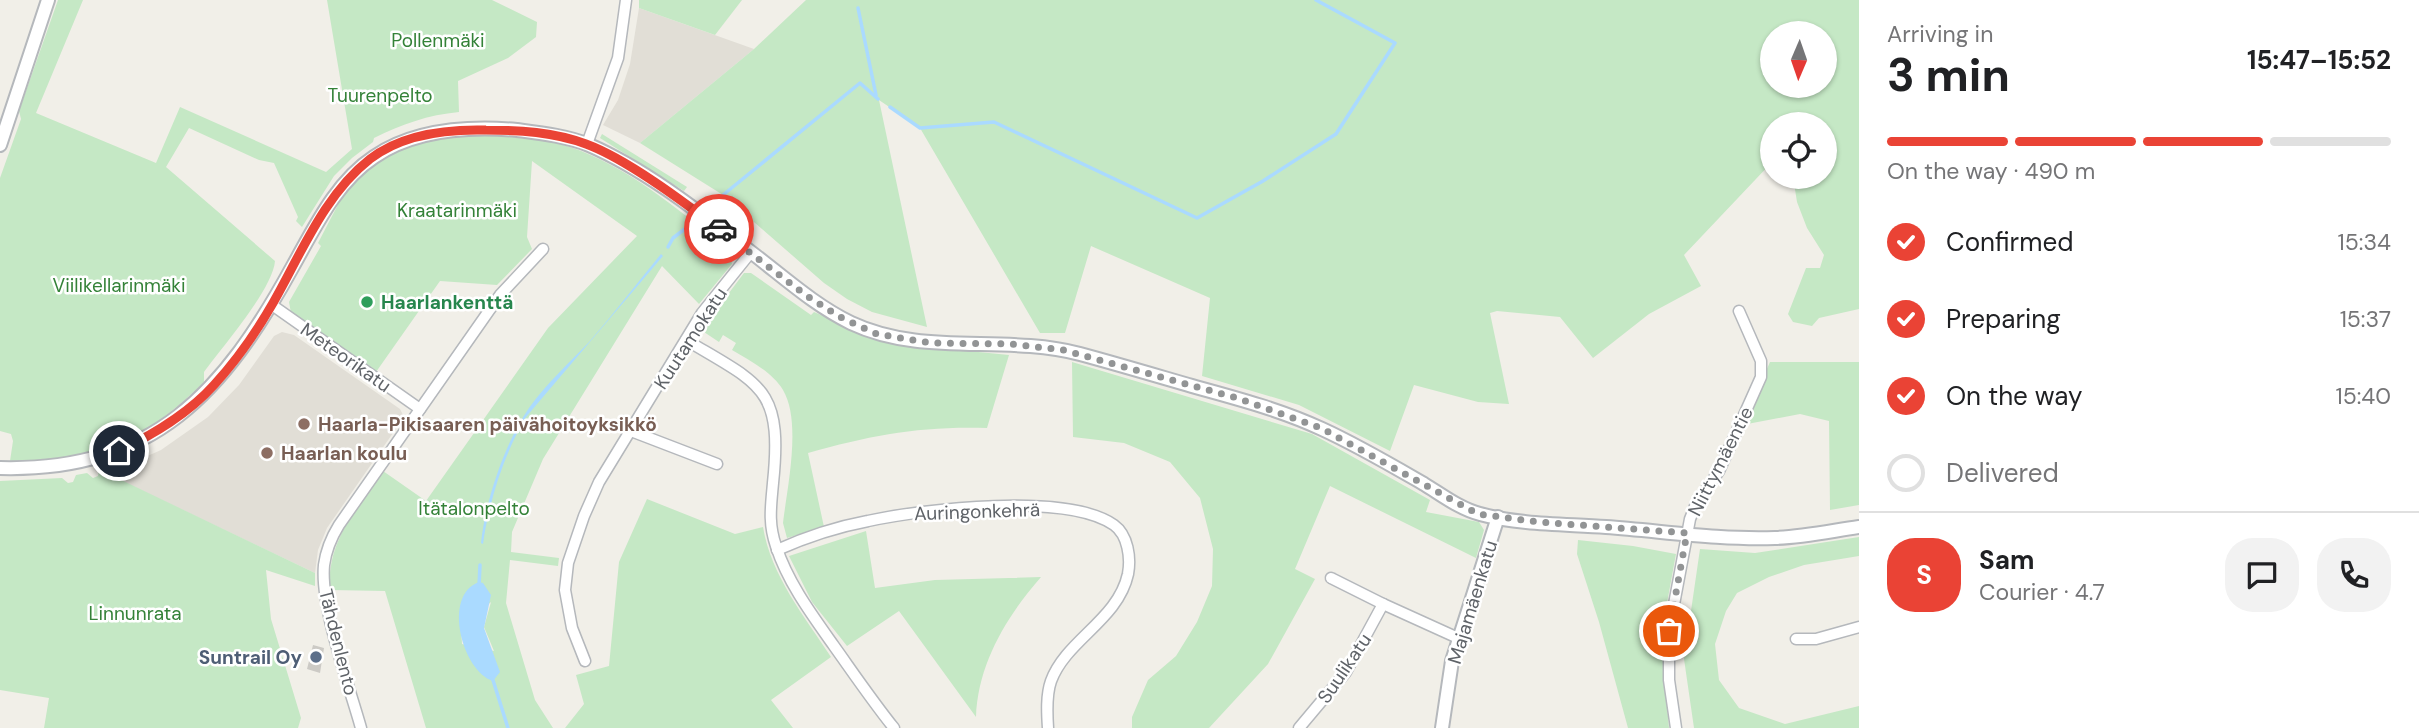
<!DOCTYPE html>
<html lang="en">
<head>
<meta charset="utf-8">
<style>
	:root { --surface:#fff; --page:#f2f2f2; --text:#202124; --muted:#757577; --line:#e0e0e0; --accent:#ea4335 }
	body { margin:0; font-family:"DM Sans",sans-serif; background:var(--page); color:var(--text); height:100vh; display:flex; flex-direction:column; font-size:26px; white-space:nowrap }
	* { box-sizing:border-box; margin:0 }
	p { font-size:23px; color:var(--muted) }
	.icon { flex:none; width:38px; height:38px; fill:none; stroke:currentColor; stroke-width:2; stroke-linecap:round; stroke-linejoin:round }
	.map { position:relative; flex:1; overflow:hidden }
	.drawer { display:flex; flex-direction:column; background:var(--surface); width:560px }
	.drawer>* { flex:none }
	.needle { width:46px; rotate:182deg }
	.controls { position:absolute; left:1760px; top:21px; display:grid; gap:14px }
	.controls a { display:grid; place-items:center; width:77px; height:77px; border-radius:50%; background:var(--surface); box-shadow:0 2px 5px #0004; font-size:35px }
	.pin { position:absolute; display:grid; place-items:center; width:60px; height:60px; color:#fff; margin:-30px; border:4px solid #fff; border-radius:50%; box-shadow:0 2px 7px #0007 }
	.courier { position:absolute; display:grid; place-items:center; width:70px; height:70px; margin:-35px; border:5px solid #ea4335; border-radius:50%; background:#fff; color:#222; box-shadow:0 2px 9px #0007 }
	.headline em { font-style:normal; font-weight:700 }
	.headline div { display:flex; flex-direction:column-reverse }
	.headline { display:flex; align-items:center; justify-content:space-between; height:119px; padding:0 28px }
	h1 { font-size:46px; font-weight:700; line-height:52px }
	.bar { display:grid; grid-template-columns:repeat(4,1fr); gap:10px 7px; align-content:center; height:84px; padding:0 28px }
	.bar i { height:9px; border-radius:5px; background:var(--line) }
	.bar .active { background:var(--accent) }
	.bar p { grid-column:span 4 }
	.line { display:flex; align-items:center; gap:18px; padding:0 28px; border-top:2px solid var(--line) }
	.line div { flex:1 }
	.round { display:grid; place-items:center; flex:none; width:74px; height:74px; border-radius:28px; background:var(--page) }
	ol { padding:0 28px; list-style:none }
	li { display:flex; align-items:center; gap:21px; height:77px }
	li p { margin-inline-start:auto }
	li .icon { padding:7px; border-radius:50%; background:var(--accent); color:#fff; stroke-width:4 }
	li:last-child { color:var(--muted) }
	li i { width:38px; height:38px; border:4px solid var(--line); border-radius:50% }
	main { display:flex; flex:1; min-height:0 }
	.map>svg:first-child { display:block }
	.education { fill:#e1ded6 }
	.green { fill:#c5e8c5; fill-rule:evenodd }
	.water { fill:#aadaff }
	.lines { fill:none; stroke-linecap:round; stroke-linejoin:round }
	.stream { stroke:#aadaff; stroke-width:3.5 }
	.building { fill:#cccac5 }
	.minor-casing { stroke:#b5b8bc; stroke-width:13 }
	.tertiary-casing { stroke:#b5b8bc; stroke-width:16 }
	.minor { stroke:#fff; stroke-width:10 }
	.tertiary { stroke:#fff; stroke-width:12 }
	.done { stroke:#929495; stroke-width:7; stroke-dasharray:0 12.6 }
	.route { stroke:#ea4335; stroke-width:9 }
	.leisure-dot { fill:#2e9e5b; stroke:#fff; stroke-width:2.5 }
	.education-dot { fill:#8d6e63; stroke:#fff; stroke-width:2.5 }
	.service-dot { fill:#5c6f8a; stroke:#fff; stroke-width:2.5 }
	.labels { text-anchor:middle; stroke-width:5; stroke-linejoin:round; paint-order:stroke }
	.park-label { font-size:19px; fill:#348238; stroke:#fff }
	.leisure-label { font-size:19px; font-weight:bold; fill:#27864d; stroke:#fff; text-anchor:start }
	.street-label { font-size:19px; fill:#5f6368; stroke:#fff }
	.education-label { font-size:19px; font-weight:bold; fill:#785e54; stroke:#fff; text-anchor:start }
	.service-label { font-size:19px; font-weight:bold; fill:#4e5e75; stroke:#fff; text-anchor:end }
</style>
</head>
<body>
<main>
<div class="map">
<svg width="1859" height="728" viewBox="0 0 1859 728">
	<rect width="100%" height="100%" fill="#f1efe8"/>
	<g class="education">
		<polygon points="639,8 754,49 640,143 603,125 618,100 630,64"/>
		<polygon points="282,332 294,335 400,409 403,415 402,420 327,528 318,550 315,573 107,474 161,450 208,417 239,385 274,336"/>
	</g>
	<g class="green">
		<path d="M 58,0 L 83,0 L 36,113 L 156,163 L 180,107 L 326,172 L 352,149 L 327,0 L 492,0 L 537,22 L 536,37 L 508,58 L 458,81 L 459,112 C 428,115 402,124 374,138 L 373,142 L 352,158 L 334,176 L 302,227 L 296,221 L 298,217 L 274,163 L 259,160 L 189,128 L 166,167 L 275,261 C 273,289 222,347 204,372 L 204,382 C 166,420 115,456 59,462 C 43,464 26,461 10,461 L 13,441 L 11,434 L 0,431 L 0,178 L 21,119 L 19,111 Z"/>
		<polygon points="639,0 742,0 715,35 639,8"/>
		<path d="M 806,0 L 1859,0 L 1859,309 L 1819,318 L 1812,326 L 1793,322 L 1788,314 L 1806,268 L 1820,268 L 1824,255 L 1807,228 L 1797,202 L 1793,177 L 1825,177 L 1825,124 L 1773,124 L 1773,161 L 1684,255 L 1701,286 L 1649,314 L 1593,358 L 1560,317 L 1497,311 L 1490,313 L 1509,404 L 1478,402 L 1414,385 L 1390,451 L 1299,405 L 1202,376 L 1210,298 L 1091,246 L 1065,333 L 1040,333 L 920,128 L 879,100 L 927,327 L 872,312 L 847,299 L 824,283 L 723,195 L 640,143 L 754,49 ZM 1773,33 L 1825,33 L 1825,86 L 1773,86 Z"/>
		<path d="M 485,134 C 513,138 543,138 570,147 C 627,166 676,208 723,245 L 721,247 L 730,254 L 732,264 L 699,304 L 662,266 L 543,459 L 512,532 L 511,552 L 559,558 L 558,566 L 510,560 L 506,603 L 535,700 L 553,728 L 426,728 L 385,591 L 330,590 C 326,542 357,508 383,471 L 426,501 L 548,328 L 637,236 L 532,161 L 527,237 L 532,249 L 497,285 L 440,281 L 376,372 L 291,313 L 289,302 L 321,246 L 318,243 L 344,193 L 372,164 L 391,152 L 441,135 ZM 491,602 L 484,627 L 494,651 L 462,644 L 461,628 Z"/>
		<polygon points="602,134 687,187 684,191 600,138"/>
		<path d="M 744,273 L 751,273 L 811,315 L 814,312 L 887,343 L 1009,355 L 987,428 C 920,426 872,435 808,453 L 824,527 L 787,538 L 783,523 C 787,488 802,422 783,390 C 772,372 749,360 732,350 L 736,343 L 723,335 L 719,342 L 701,330 Z"/>
		<polygon points="1072,362 1312,434 1430,500 1426,512 1479,522 1484,530 1476,558 1330,486 1295,569 1315,579 1268,664 1209,728 1132,728 1132,717 1148,680 1176,656 1197,622 1212,586 1213,549 1200,498 1170,462 1124,443 1073,437"/>
		<polygon points="1770,362 1859,362 1859,505 1830,510 1829,421 1800,414 1742,425"/>
		<polygon points="105,468 113,476 315,573 315,586 266,570 271,619 301,718 298,728 44,728 49,698 0,690 0,481 62,478 68,483 73,482 76,475 87,473 93,478 98,476 99,470"/>
		<path d="M 647,499 L 735,534 L 763,527 C 771,576 805,617 831,657 L 771,700 L 793,728 L 565,728 L 584,704 L 576,675 L 609,666 L 619,562 Z"/>
		<path d="M 866,531 L 875,588 L 935,580 L 1041,577 C 1007,616 978,663 976,717 L 899,611 L 847,646 L 812,602 L 789,556 Z"/>
		<polygon points="1859,537 1859,556 1804,565 1769,577 1737,593 1726,611 1715,644 1719,680 1739,708 1785,724 1859,706 1859,728 1694,728 1684,659 1700,549 1755,553"/>
		<polygon points="1578,540 1633,546 1676,554 1667,603 1662,650 1669,728 1628,728 1599,622 1577,554"/>
	</g>
	<g class="water">
		<path d="M 661,254 L 663,256 L 526,417 C 504,454 489,501 483,544 L 481,543 C 485,502 505,442 529,408 C 547,383 569,363 590,341 C 614,313 637,283 661,254 Z"/>
		<path d="M 479,582 L 483,583 L 491,595 L 484,628 L 500,672 L 493,681 C 462,671 442,595 479,582 Z"/>
	</g>
	<g class="lines">
		<g class="stream">
			<polyline points="858,8 876,95"/>
			<polyline points="890,107 920,128 994,122 1197,218 1263,181 1336,134 1395,43 1316,0"/>
			<polyline points="723,195 860,83 878,99"/>
			<polyline points="668,247 673,238 694,222"/>
			<polyline points="479,586 480,565"/>
			<polyline points="492,677 508,728"/>
		</g>
	</g>
	<polygon class="building" points="313,645 324,648 320,673 307,669"/>
	<g class="lines">
		<defs>
			<g id="minor">
				<polyline points="587,144 618,58 626,0"/>
				<polyline points="272,305 420,409"/>
				<path d="M 686,340 C 761,385 783,387 773,483 C 771,506 768,523 776,546 C 788,583 812,615 834,646 C 854,674 873,702 894,728"/>
				<polyline points="631,431 717,464"/>
				<path d="M 777,550 C 806,537 836,527 868,521 C 923,509 1067,492 1114,525 C 1128,535 1131,558 1128,574 C 1118,620 1066,640 1051,681 C 1046,695 1047,713 1048,728"/>
				<polyline points="1331,578 1383,604"/>
				<polyline points="1796,639 1816,639 1859,627"/>
				<polyline points="585,661 572,628 565,590 568,563 584,516 599,482 702,313 751,252"/>
				<path d="M 361,728 C 349,685 320,607 324,565 C 326,550 331,538 339,525 L 500,295 L 543,249"/>
				<polyline points="1299,728 1346,672 1383,604 1458,638"/>
				<polyline points="1676,728 1669,680 1669,631 1690,519 1696,504 1719,471 1761,377 1761,361 1739,311"/>
			</g>
			<g id="tertiary">
				<polyline points="0,145 48,0"/>
				<path d="M 0,468 C 154,472 224,392 293,266 C 315,227 336,182 374,157 C 415,129 469,126 517,130 C 540,133 567,136 589,145 C 649,171 705,217 756,256 C 787,280 816,306 851,323 C 923,357 1004,334 1080,354 C 1117,364 1154,375 1192,386 C 1236,398 1281,410 1322,429 C 1357,445 1391,465 1424,484 C 1442,495 1460,509 1480,514 C 1520,525 1565,524 1606,527 C 1662,531 1719,540 1775,538 C 1803,537 1831,531 1859,527"/>
				<polyline points="1442,728 1452,661 1498,517"/>
			</g>
		</defs>
		<use href="#minor" class="minor-casing"/>
		<use href="#tertiary" class="tertiary-casing"/>
		<use href="#minor" class="minor"/>
		<use href="#tertiary" class="tertiary"/>
	</g>
	<g class="lines">
		<polyline class="done" points="719,229 807,296 840,317 877,334 931,343 1011,344 1063,350 1237,398 1321,428 1478,514 1538,522 1687,533 1669,631"/>
		<path class="route" d="M 119,451 C 154,434 188,414 214,385 C 236,361 257,331 273,303 C 301,254 324,195 370,159 C 402,134 447,129 486,130 C 519,130 554,132 586,144 C 627,159 684,202 719,229"/>
	</g>
	<circle class="leisure-dot" cx="367" cy="302" r="7"/>
	<g class="education-dot">
		<circle cx="304" cy="424" r="7"/>
		<circle cx="267" cy="453" r="7"/>
	</g>
	<circle class="service-dot" cx="316" cy="657" r="7"/>
	<g class="labels">
		<g class="park-label">
			<text x="438" y="47">Pollenmäki</text>
			<text x="380" y="102">Tuurenpelto</text>
			<text x="457" y="217">Kraatarinmäki</text>
			<text x="119" y="292">Viilikellarinmäki</text>
			<text x="474" y="515">Itätalonpelto</text>
			<text x="135" y="620">Linnunrata</text>
		</g>
		<g class="leisure-label">
			<text x="381" y="309">Haarlankenttä</text>
		</g>
		<g class="street-label">
			<text transform="translate(690 338) rotate(-57)" y="7">Kuutamokatu</text>
			<text transform="translate(346 357) rotate(35)" y="7">Meteorikatu</text>
			<text transform="translate(1720 461) rotate(-63)" y="7">Niittymäentie</text>
			<text transform="translate(977 511) rotate(-2)" y="7">Auringonkehrä</text>
			<text transform="translate(1472 602) rotate(-73)" y="7">Majamäenkatu</text>
			<text transform="translate(339 642) rotate(76)" y="7">Tähdenlento</text>
			<text transform="translate(1344 668) rotate(-56)" y="7">Suulikatu</text>
		</g>
		<g class="education-label">
			<text x="318" y="431">Haarla-Pikisaaren päivähoitoyksikkö</text>
			<text x="281" y="460">Haarlan koulu</text>
		</g>
		<g class="service-label">
			<text x="302" y="664">Suntrail Oy</text>
		</g>
	</g>
</svg>
<div class="controls">
<a><svg class="needle" viewBox="-14 -14 28 28"><path d="M0-13l5 13h-10z" fill="#e53935"/><path d="M0 13l5-13h-10z" fill="#757577"/></svg></a>
<a><svg class="icon" aria-label="locate" viewBox="0 0 24 24"><circle cx="12" cy="12" r="6"/><path d="M12 2v4M12 18v4M2 12h4M18 12h4"/></svg></a>
</div>
<div class="pin" style="left:1669px;top:631px;background:#ea580c"><svg class="icon" aria-label="bag" viewBox="0 0 24 24"><path d="M5 8h14l-1 12H6zM9 8a3 3 0 0 1 6 0"/></svg></div>
<div class="pin" style="left:119px;top:451px;background:#1f2937"><svg class="icon" aria-label="home" viewBox="0 0 24 24"><path d="M3 11l9-7 9 7M6 9v11h12V9"/></svg></div>
<div class="courier" style="left:719px;top:229px"><svg class="icon" aria-label="car" viewBox="0 0 24 24"><path d="M5 17H2v-5l4-1 3-4h7l3 4 3 1v5h-3M9 17h6M6 11h13"/><circle cx="7" cy="17" r="2"/><circle cx="17" cy="17" r="2"/></svg></div>
</div>
<section class="drawer">
<div class="headline"><div><h1>3 min</h1><p>Arriving in</p></div><em>15:47–15:52</em></div>
<div class="bar"><i class="active"></i><i class="active"></i><i class="active"></i><i></i><p>On the way · 490 m</p></div>
<ol>
<li><svg class="icon" aria-label="check" viewBox="0 0 24 24"><path d="M5 12l5 5 9-10"/></svg>Confirmed<p>15:34</p></li>
<li><svg class="icon" aria-label="check" viewBox="0 0 24 24"><path d="M5 12l5 5 9-10"/></svg>Preparing<p>15:37</p></li>
<li><svg class="icon" aria-label="check" viewBox="0 0 24 24"><path d="M5 12l5 5 9-10"/></svg>On the way<p>15:40</p></li>
<li><i></i>Delivered</li>
</ol>
<div class="line" style="height:126px"><b class="round" style="background:var(--accent);color:#fff">S</b><div><b>Sam</b><p>Courier · 4.7</p></div><a class="round"><svg class="icon" aria-label="chat" viewBox="0 0 24 24"><path d="M4 5h16v11H9l-5 4z"/></svg></a><a class="round"><svg class="icon" aria-label="phone" viewBox="0 0 24 24"><path d="M5 4h4l2 5-3 2q2 4 5 5l2-3 5 2v4C11 20 4 13 5 4z"/></svg></a></div>
</section>
</main>
</body>
</html>
